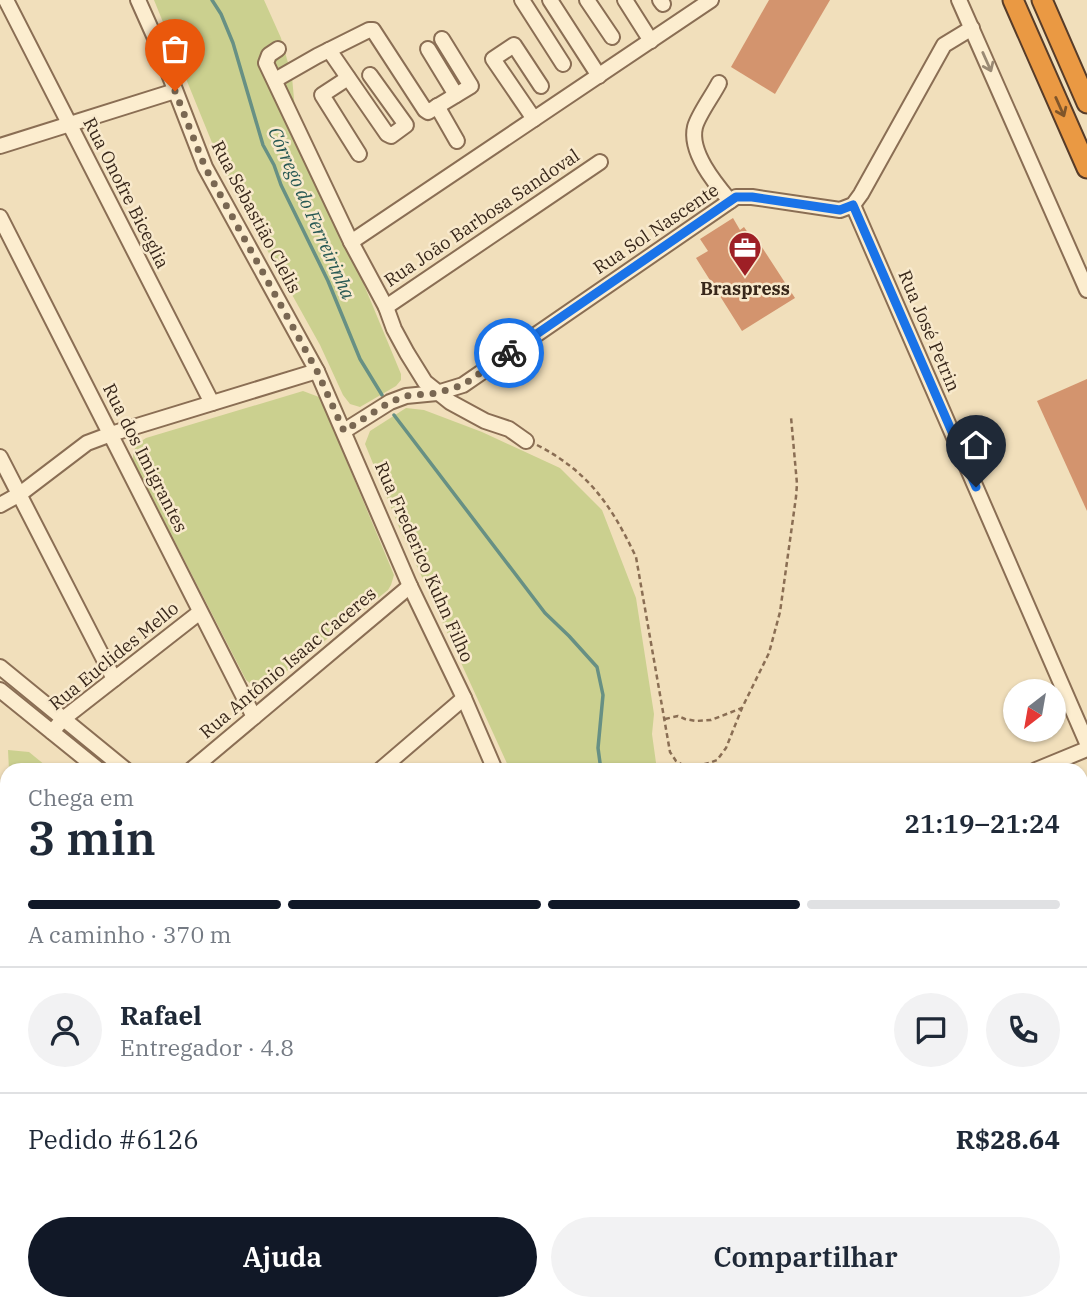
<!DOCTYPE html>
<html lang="pt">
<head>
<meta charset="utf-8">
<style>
	:root { --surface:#fff; --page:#f2f2f3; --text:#1f2937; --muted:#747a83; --line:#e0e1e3; --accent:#111827 }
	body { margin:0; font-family:"IBM Plex Serif",serif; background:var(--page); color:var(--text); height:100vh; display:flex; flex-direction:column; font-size:26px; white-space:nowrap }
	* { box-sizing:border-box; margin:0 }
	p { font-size:23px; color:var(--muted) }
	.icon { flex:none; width:38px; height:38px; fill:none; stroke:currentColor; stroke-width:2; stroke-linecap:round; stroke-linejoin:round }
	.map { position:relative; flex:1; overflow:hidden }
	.sheet { position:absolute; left:0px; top:763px; width:1088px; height:548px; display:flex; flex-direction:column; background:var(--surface); border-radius:21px 21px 0 0; box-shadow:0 2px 5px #0004 }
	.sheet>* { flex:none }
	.needle { width:46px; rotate:211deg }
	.controls { position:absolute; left:1003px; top:679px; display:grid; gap:14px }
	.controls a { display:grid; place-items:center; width:63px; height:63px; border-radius:50%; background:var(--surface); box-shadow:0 2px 5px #0004; font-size:35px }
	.pin { position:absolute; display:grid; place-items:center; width:60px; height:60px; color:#fff; margin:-72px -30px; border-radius:50% 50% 50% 0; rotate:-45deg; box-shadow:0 0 7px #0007 }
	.pin .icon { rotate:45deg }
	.courier { position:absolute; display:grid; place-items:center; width:70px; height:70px; margin:-35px; border:5px solid #1a73e8; border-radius:50%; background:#fff; color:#222; box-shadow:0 2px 9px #0007 }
	.overview em { font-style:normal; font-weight:600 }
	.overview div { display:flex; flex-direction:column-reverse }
	.overview { display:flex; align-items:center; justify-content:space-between; height:119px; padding:0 28px }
	h1 { font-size:46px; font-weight:600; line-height:52px }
	.bar { display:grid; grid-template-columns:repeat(4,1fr); gap:10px 7px; align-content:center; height:84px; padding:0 28px }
	.bar i { height:9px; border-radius:5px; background:var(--line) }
	.bar .selected { background:var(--accent) }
	.bar p { grid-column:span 4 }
	.line { display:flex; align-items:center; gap:18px; padding:0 28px; border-top:2px solid var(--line) }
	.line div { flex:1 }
	.round { display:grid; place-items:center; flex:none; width:74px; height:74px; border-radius:37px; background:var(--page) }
	.primary-button { display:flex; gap:14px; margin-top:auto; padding:14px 28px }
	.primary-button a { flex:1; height:80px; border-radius:42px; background:var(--accent); color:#fff; font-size:28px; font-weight:600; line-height:80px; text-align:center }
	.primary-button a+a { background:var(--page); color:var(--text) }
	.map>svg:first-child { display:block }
	.green { fill:#cbd08f }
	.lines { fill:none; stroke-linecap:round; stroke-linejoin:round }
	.stream { stroke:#679084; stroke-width:3.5 }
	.building { fill:#d3946e }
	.minor-casing { stroke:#8a6e54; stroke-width:18 }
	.highway-casing { stroke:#573c29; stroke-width:23 }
	.path { stroke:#8a6e54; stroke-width:2.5; stroke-dasharray:5 3.5; stroke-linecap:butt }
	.minor { stroke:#fcedcf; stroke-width:14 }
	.highway { stroke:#ea9943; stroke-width:19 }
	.oneway { stroke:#9a8a74 }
	.oneway2 { stroke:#7f552a }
	.done { stroke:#796752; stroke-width:7; stroke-dasharray:0 12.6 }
	.route { stroke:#1a73e8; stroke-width:9 }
	.labels { text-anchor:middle; stroke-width:5; stroke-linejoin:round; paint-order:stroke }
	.street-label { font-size:18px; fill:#38271a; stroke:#f8e9cc }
	.poi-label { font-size:18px; font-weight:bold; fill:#38271a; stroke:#f8e9cc }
	.water-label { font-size:19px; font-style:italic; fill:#285954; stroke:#f8e9cc }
</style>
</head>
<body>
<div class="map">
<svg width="1087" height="1310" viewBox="0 0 1087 1310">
	<rect width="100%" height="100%" fill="#f1dfbb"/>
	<g class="green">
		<polygon points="154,0 264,0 281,38 292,77 296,121 401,374 401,380 396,386 360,407 350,404 343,395 320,345 241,203 215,150"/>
		<path d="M 303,391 L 319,397 L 322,402 L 394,575 L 391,585 L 388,590 L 272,683 L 255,687 L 246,680 L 133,460 C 133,448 136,444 146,438 Z"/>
		<polygon points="406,408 424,410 482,432 560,468 602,510 636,598 654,714 652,734 657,770 510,770 399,527 365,444 370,431"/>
		<polygon points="8,750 29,752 51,770 9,770"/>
		<polygon points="1087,939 1087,1069 1082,1070 1082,943"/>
		<polygon points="608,1304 743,1304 743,1310 607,1310"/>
	</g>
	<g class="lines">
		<g class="stream">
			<polyline points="212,0 221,14 233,43 263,145 274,165 281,185 328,281 360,359 382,395"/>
			<polyline points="394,415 545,613 569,636 597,667 603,695 598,748 601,770"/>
			<polyline points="685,1310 686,1304"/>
		</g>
	</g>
	<g class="building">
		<polygon points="769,0 830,0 775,94 731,67"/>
		<polygon points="733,218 740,230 744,227 753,240 756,238 795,298 742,331 696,258 708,251 700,239"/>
		<polygon points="1087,379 1087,511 1037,401"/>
	</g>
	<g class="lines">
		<defs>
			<g id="minor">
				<polyline points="6,0 212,403"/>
				<polyline points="138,0 155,38 205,167 317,371 410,586 464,698 495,770"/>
				<polyline points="522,0 563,64"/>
				<polyline points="550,0 599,76"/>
				<polyline points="587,0 612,37"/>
				<polyline points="625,0 651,41"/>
				<polyline points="660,0 663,4"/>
				<polyline points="959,0 1087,290"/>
				<polyline points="278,49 269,55 266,63 351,242 386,307 394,329 407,353 425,382 450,402 485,421 509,429 526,441"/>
				<polyline points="428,49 456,95"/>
				<polyline points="329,50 387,134 391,136 406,125 370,75"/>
				<polyline points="348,78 322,95 359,154"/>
				<polyline points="275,80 317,56 369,30 373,30 425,110 428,112 471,86 442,39"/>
				<path d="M 719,83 C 713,95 698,115 695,127 C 689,152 715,183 730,201"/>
				<polyline points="437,106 457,141"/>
				<polyline points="534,119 493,59 514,45 541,86"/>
				<polyline points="0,146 175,91"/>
				<polyline points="853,205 1087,743"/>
				<polyline points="0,217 254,717"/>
				<polyline points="351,242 711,0"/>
				<polyline points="386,307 600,162"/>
				<polyline points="344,431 390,402 406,396 437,393 463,385 736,197 752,197 840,210 853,205 861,194 944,45 972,28"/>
				<polyline points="0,457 114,679"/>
				<polyline points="0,505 20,494 87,443 111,434 317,371"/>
				<polyline points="0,667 126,770"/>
				<polyline points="0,690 99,770"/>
				<polyline points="52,732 63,719 200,612"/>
				<polyline points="191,770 410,586"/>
				<polyline points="380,770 464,698"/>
				<polyline points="1036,770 1087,749"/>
				<polyline points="0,852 7,852"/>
				<polyline points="1082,932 1087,929"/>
				<polyline points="0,1012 7,1012"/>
				<polyline points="1082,1078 1087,1078"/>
				<polyline points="0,1173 7,1173"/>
				<polyline points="1082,1228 1087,1229"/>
				<polyline points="1082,1249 1087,1250"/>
				<polyline points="150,1310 150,1304"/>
				<polyline points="595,1310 596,1304"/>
				<polyline points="754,1310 756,1304"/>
			</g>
			<g id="highway">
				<polyline points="1013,0 1087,168"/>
				<polyline points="1042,0 1087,103"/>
			</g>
		</defs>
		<use href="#minor" class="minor-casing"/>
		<use href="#highway" class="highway-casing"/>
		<g class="path">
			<path d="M 537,445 C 589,472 611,505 636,557 L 670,752 L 676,761 L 683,765 L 692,767 L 709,763 L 717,760 L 726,748 L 742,708 L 769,653 L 780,612 L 796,497 L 797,484 L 791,417"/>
			<polyline points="665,719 678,716 685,719 696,721 711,720 742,708"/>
		</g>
		<use href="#minor" class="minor"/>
		<use href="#highway" class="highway"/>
	</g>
	<defs><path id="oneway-shaft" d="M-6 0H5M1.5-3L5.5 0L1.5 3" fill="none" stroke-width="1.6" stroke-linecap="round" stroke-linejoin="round" transform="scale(1.75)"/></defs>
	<use class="oneway" href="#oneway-shaft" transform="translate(987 62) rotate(66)"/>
	<use class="oneway2" href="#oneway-shaft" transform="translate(1060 107) rotate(66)"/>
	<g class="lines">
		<polyline class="done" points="175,91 205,167 317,371 344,431 390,402 406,396 437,393 463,385 509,353"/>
		<polyline class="route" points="509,353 736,197 752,197 840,210 853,205 976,487"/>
	</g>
	<defs>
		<symbol id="office-pin" viewBox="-11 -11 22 30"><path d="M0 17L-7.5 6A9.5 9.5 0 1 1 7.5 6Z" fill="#9e1f25" stroke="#f8e9cc"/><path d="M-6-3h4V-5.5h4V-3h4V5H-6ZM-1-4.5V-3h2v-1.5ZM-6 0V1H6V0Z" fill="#fff"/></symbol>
	</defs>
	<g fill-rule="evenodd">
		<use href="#office-pin" x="726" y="229" width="38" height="52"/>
	</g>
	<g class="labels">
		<g class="street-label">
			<text transform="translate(126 193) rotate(63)" y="6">Rua Onofre Biceglia</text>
			<text transform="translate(256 217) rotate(62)" y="6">Rua Sebastião Clelis</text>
			<text transform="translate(482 218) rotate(-34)" y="6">Rua João Barbosa Sandoval</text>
			<text transform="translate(656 229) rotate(-34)" y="6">Rua Sol Nascente</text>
			<text transform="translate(929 331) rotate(67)" y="6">Rua José Petrin</text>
			<text transform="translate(145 458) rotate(63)" y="6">Rua dos Imigrantes</text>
			<text transform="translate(424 562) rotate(66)" y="6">Rua Frederico Kuhn Filho</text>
			<text transform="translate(114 656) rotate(-39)" y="6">Rua Euclides Mello</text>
			<text transform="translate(288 663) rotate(-40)" y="6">Rua Antônio Isaac Caceres</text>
		</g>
		<g class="poi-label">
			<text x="745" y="295">Braspress</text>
		</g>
		<g class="water-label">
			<text transform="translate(312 213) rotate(66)" y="7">Córrego do Ferreirinha</text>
		</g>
	</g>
</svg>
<div class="controls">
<a><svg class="needle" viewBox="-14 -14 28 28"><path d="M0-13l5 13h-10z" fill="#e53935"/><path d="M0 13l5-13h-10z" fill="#747a83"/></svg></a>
</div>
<div class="pin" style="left:175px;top:91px;background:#ea580c"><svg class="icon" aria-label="bag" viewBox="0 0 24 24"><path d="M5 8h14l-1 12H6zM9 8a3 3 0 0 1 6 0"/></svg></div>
<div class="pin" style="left:976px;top:487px;background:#1f2937"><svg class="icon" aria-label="home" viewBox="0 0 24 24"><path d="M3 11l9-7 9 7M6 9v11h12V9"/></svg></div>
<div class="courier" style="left:509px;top:353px"><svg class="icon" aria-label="bike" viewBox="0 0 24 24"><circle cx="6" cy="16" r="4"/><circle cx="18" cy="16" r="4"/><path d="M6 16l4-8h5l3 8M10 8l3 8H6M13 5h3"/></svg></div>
<section class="sheet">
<div class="overview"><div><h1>3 min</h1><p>Chega em</p></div><em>21:19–21:24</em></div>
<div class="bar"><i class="selected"></i><i class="selected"></i><i class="selected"></i><i></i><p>A caminho · 370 m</p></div>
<div class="line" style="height:126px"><a class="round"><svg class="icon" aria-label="person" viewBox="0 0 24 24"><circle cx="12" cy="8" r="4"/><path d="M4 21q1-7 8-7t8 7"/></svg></a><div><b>Rafael</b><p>Entregador · 4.8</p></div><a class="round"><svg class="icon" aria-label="chat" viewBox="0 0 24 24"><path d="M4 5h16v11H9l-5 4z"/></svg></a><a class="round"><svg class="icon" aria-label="phone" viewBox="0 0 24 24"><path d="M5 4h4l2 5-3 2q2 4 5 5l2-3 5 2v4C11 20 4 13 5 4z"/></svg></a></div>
<div class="line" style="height:91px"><div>Pedido #6126</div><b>R$28.64</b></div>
<div class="primary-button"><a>Ajuda</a><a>Compartilhar</a></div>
</section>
</div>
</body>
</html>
